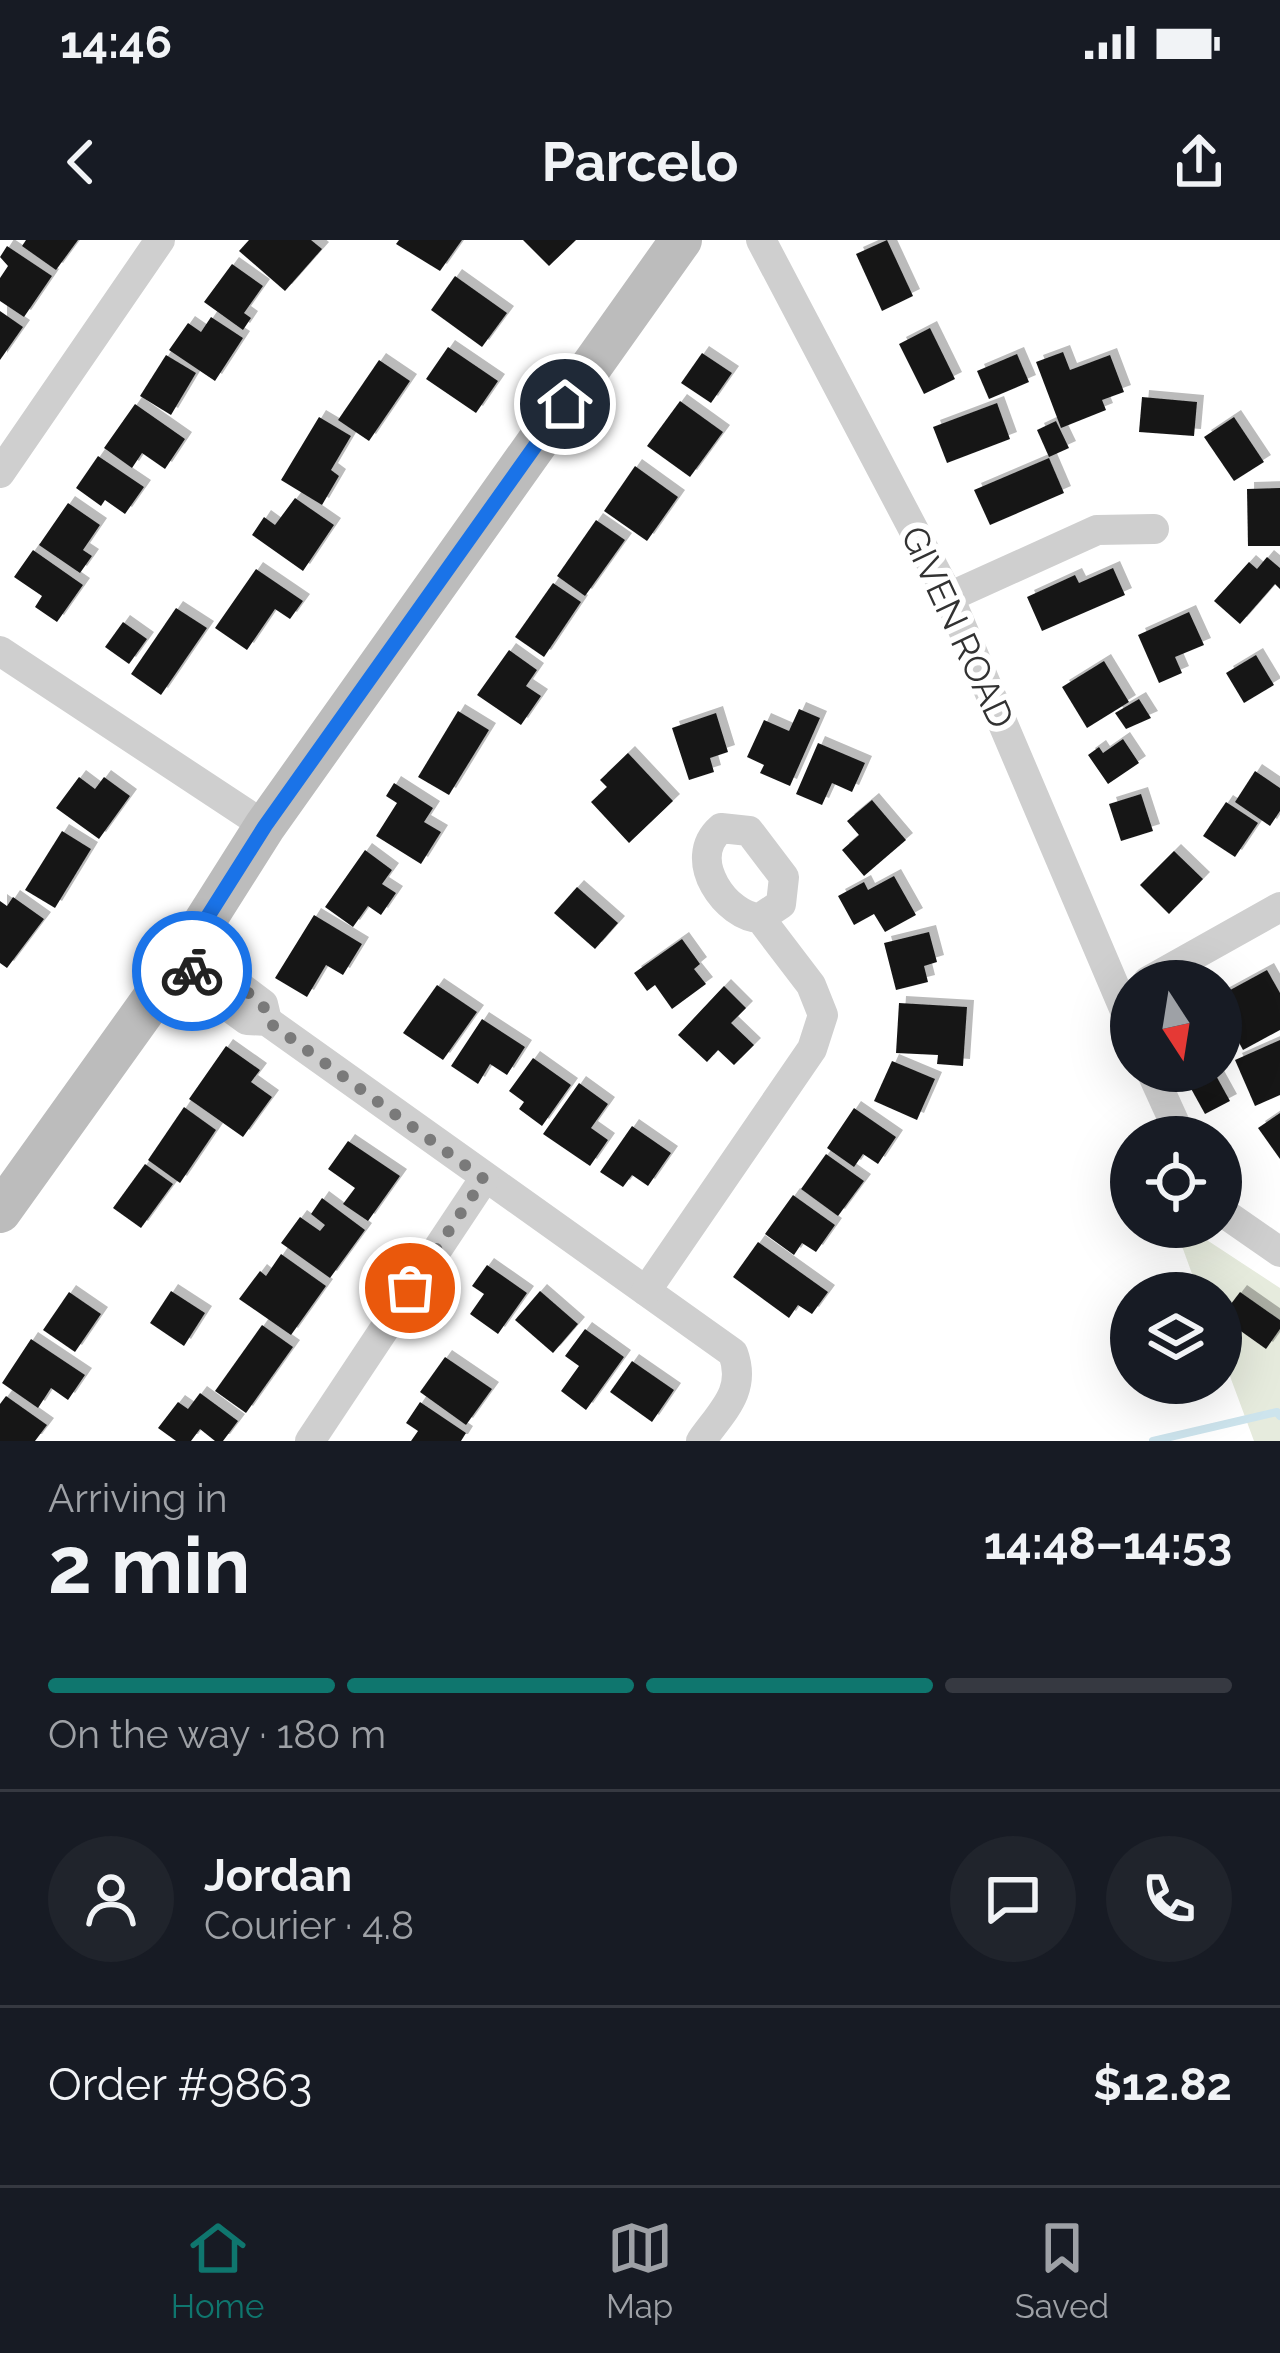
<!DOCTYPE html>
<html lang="en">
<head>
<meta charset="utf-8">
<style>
	:root { --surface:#171b24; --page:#20242c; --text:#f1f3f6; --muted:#9ea1a6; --line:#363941; --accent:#0f766e }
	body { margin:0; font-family:Raleway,sans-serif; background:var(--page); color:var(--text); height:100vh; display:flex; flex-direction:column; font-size:45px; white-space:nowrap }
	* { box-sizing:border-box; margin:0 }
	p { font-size:39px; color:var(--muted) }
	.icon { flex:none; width:66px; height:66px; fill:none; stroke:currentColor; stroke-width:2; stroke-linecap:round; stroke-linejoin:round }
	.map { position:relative; height:1201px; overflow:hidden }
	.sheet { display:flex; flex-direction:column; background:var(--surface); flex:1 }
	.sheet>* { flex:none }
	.needle { width:78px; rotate:168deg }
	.controls { position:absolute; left:1110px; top:720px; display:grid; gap:24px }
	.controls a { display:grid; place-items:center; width:132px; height:132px; border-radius:50%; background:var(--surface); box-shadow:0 12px 48px #0002; font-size:60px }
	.pin { position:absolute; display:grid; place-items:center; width:102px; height:102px; color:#fff; margin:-51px; border:6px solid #fff; border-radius:50%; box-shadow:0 3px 12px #0007 }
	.courier { position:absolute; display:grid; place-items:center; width:120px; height:120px; margin:-60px; border:9px solid #1a73e8; border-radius:50%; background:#fff; color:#222; box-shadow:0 3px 15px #0007 }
	.summary em { font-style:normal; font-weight:700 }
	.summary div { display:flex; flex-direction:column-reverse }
	.summary { display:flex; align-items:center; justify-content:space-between; height:204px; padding:0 48px }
	h1 { font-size:78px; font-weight:700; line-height:90px }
	.bar { display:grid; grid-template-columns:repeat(4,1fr); gap:18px 12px; align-content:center; height:144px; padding:0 48px }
	.bar i { height:15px; border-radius:9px; background:var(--line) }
	.bar .current { background:var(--accent) }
	.bar p { grid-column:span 4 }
	.line { display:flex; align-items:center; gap:30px; padding:0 48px; border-top:3px solid var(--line) }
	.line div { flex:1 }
	.round { display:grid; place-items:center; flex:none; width:126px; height:126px; border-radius:63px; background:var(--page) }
	.status { display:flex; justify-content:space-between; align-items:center; height:84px; padding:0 60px; background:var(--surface); direction:ltr }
	.status svg { height:33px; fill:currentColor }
	header { display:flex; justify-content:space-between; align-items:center; height:156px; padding:0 48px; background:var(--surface); font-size:54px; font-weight:700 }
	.tabs { display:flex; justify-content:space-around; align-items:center; height:168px; border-top:3px solid var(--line); background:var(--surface); font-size:33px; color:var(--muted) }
	.tabs a { display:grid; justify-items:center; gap:6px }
	.tabs .current { color:var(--accent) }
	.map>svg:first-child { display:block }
	.green { fill:#e6ebdd }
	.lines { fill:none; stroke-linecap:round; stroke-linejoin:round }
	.stream { stroke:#cde4ed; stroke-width:8 }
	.building { fill:#191919; filter:url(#shadow) }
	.street { stroke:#cfcfcf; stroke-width:30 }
	.secondary { stroke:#bcbcbc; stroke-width:42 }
	.done { stroke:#7a7a7a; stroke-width:12; stroke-dasharray:0 21.6 }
	.route { stroke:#1a73e8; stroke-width:15 }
	.labels { text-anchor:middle; stroke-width:12; stroke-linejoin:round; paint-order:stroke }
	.street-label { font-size:36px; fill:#323232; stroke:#fff }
</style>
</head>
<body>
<div class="status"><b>14:46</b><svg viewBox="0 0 49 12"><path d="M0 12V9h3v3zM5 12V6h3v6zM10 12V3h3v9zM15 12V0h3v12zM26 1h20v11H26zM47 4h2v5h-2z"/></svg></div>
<header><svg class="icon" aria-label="back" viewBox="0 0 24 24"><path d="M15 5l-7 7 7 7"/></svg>Parcelo<svg class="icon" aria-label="share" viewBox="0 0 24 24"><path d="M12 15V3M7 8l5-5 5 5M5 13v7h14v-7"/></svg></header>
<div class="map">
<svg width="1280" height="1201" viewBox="0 0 1280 1201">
	<defs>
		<filter id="shadow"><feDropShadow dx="7" dy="-7" stdDeviation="0" flood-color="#0004"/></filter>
	</defs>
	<rect width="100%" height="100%" fill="#fff"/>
	<polygon class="green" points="1175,987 1187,987 1280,1048 1280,1201 1254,1201 1221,1112 1221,1053 1199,1053"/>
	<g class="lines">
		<polyline class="stream" points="1153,1201 1277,1172 1280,1176"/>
	</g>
	<g class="building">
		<polygon points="26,0 78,0 56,30 22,6"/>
		<polygon points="249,0 311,0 322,9 285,51 239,11"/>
		<polygon points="399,0 462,0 440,31 396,4"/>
		<polygon points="523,0 576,0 549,26"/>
		<polygon points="887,0 913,56 882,71 856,14"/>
		<polygon points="7,6 52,36 24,77 0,61 0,38 8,26 0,17"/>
		<polygon points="232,24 263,46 244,73 251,78 243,90 204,62"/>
		<polygon points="455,36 507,73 482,107 431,70"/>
		<polygon points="0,71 23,87 0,120"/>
		<polygon points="211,77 243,98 215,141 169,110 188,83 201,92"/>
		<polygon points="930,88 955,139 924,154 899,104"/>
		<polygon points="448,107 498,141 476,173 426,139"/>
		<polygon points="1063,112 1070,130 1110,115 1124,152 1102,160 1106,170 1061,188 1036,122"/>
		<polygon points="702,113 732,133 711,163 681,143"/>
		<polygon points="1017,114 1029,142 989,159 977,131"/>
		<polygon points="166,115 196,133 171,175 140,156"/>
		<polygon points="379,120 410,141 369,201 338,180"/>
		<polygon points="1142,157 1197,162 1194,196 1139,192"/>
		<polygon points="680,161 723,192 690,237 647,206"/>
		<polygon points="997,163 1010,199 947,223 933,187"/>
		<polygon points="135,164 185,199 165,229 142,213 132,228 104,208"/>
		<polygon points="319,177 351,196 331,230 339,236 322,265 281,240"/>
		<polygon points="1234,177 1264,222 1234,241 1204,197"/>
		<polygon points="1056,181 1069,208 1049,217 1037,190"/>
		<polygon points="98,216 144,247 125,274 105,260 101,266 76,248"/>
		<polygon points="1049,218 1064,253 990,285 974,250"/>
		<polygon points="635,226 678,257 647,301 604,271"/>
		<polygon points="1280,248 1280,306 1248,306 1247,249"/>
		<polygon points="295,258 334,285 303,331 252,295 264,277 275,285"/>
		<polygon points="68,263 100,285 83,310 92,316 80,333 39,305"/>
		<polygon points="596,280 625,300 585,356 557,336"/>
		<polygon points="33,310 83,345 57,382 35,367 42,356 14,337"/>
		<polygon points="1267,317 1280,328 1280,349 1275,344 1240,384 1214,361 1249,322 1257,329"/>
		<polygon points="1113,328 1125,355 1042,391 1027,357 1075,335 1079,343"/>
		<polygon points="256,329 303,361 290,379 275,369 247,410 215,388"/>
		<polygon points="553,343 581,362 544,417 515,397"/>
		<polygon points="176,368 207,388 161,455 131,434"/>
		<polygon points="1189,372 1204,405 1175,417 1182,433 1159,443 1138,395"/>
		<polygon points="123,382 147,399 129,424 105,407"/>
		<polygon points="509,410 537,430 526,446 541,456 521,485 477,455"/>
		<polygon points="1256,415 1274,445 1244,463 1226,433"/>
		<polygon points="1104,421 1129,462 1087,488 1062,447"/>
		<polygon points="1139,459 1151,478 1126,489 1115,473"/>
		<polygon points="799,469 820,478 790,546 760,533 764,525 747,517 764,480 789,491"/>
		<polygon points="458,471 489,490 449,555 418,537"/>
		<polygon points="716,473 728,512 710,518 714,532 689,540 672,488"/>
		<polygon points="1123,499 1139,523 1108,544 1088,515 1099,507 1103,513"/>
		<polygon points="818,503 865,523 852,552 832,543 822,565 796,554"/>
		<polygon points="628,513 673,561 629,603 591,562 607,547 600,540"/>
		<polygon points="1255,531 1280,548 1280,571 1270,586 1235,562"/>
		<polygon points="79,537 95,549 104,537 130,556 99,599 56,568"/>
		<polygon points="394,543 433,568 424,582 441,592 421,624 376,596 397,563 386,556"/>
		<polygon points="1141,554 1153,591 1121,601 1109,564"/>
		<polygon points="872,560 906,600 864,636 842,610 859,595 847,581"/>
		<polygon points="1226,562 1258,583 1235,617 1203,596"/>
		<polygon points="62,591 91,609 55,668 25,650"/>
		<polygon points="365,610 392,630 382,644 396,653 381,675 368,666 353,687 325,667"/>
		<polygon points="1174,611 1203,639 1169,674 1140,645"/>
		<polygon points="894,636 916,675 885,692 874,674 854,685 838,656 864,642 868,650"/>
		<polygon points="577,647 618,683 595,709 554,673"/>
		<polygon points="13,657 44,679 7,728 0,723 0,661 7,666"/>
		<polygon points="314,675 362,704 343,735 326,725 307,757 275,738"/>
		<polygon points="929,692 937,722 924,726 928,742 896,750 884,703"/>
		<polygon points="682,699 700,724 694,729 706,744 672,769 655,745 647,751 634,733"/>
		<polygon points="1267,730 1280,753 1280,790 1243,810 1221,769 1221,755"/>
		<polygon points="437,745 477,772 443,820 403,793"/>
		<polygon points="724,746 746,768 731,783 754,805 734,825 718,810 707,822 678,795"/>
		<polygon points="899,763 967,767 963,826 937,824 938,815 896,813"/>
		<polygon points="482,779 525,807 507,835 490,824 478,844 451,826"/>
		<polygon points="1280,800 1280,855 1255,866 1235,820"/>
		<polygon points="226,806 260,830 251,842 272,857 243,897 189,859"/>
		<polygon points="533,818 571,845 542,886 519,869 524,862 509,851"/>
		<polygon points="892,821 935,839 917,880 874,861"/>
		<polygon points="1214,832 1230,861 1205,874 1189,845"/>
		<polygon points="579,843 608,864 591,888 608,900 590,926 543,894"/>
		<polygon points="184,867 216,890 180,943 148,920"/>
		<polygon points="854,868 896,897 878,924 863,914 854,927 827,908"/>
		<polygon points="1280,873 1280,919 1258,888"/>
		<polygon points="632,886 671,913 648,946 632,935 623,947 600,932"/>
		<polygon points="348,901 400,936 368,981 343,964 355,948 328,929"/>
		<polygon points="826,914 864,941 838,976 801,949"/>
		<polygon points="145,924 173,944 141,988 113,968"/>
		<polygon points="793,955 835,985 816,1012 802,1003 794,1015 765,994"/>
		<polygon points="322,958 365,990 330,1038 281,1003 300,977 320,991 325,985 311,974"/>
		<polygon points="758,1002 828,1052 812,1074 798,1065 789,1078 733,1037"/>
		<polygon points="281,1014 326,1046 291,1095 239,1059 260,1031 266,1036"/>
		<polygon points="487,1025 527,1053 498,1094 470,1074 484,1054 472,1046"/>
		<polygon points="171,1051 205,1073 184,1106 150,1083"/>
		<polygon points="540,1051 578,1084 553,1113 515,1080"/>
		<polygon points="69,1052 101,1074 75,1112 43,1090"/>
		<polygon points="1240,1052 1280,1080 1280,1089 1266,1109 1221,1077"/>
		<polygon points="262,1085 293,1107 246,1173 215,1151"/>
		<polygon points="585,1089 624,1117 586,1170 561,1151 579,1126 565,1116"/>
		<polygon points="31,1099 85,1135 68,1160 51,1148 38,1168 2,1143"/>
		<polygon points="445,1117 492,1149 466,1185 420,1152"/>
		<polygon points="632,1121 674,1150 652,1182 610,1152"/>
		<polygon points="200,1153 238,1181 223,1201 215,1201 200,1189 191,1201 176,1201 158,1188 178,1162 188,1169"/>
		<polygon points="6,1156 47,1185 35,1201 0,1201 0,1164"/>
		<polygon points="420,1162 466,1193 461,1201 411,1201 418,1191 406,1183"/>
	</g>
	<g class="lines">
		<g class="street">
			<polyline points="761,0 949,357 1131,785"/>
			<polyline points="0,233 160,0"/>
			<polyline points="949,357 1097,290 1154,289"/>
			<polyline points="0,411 265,586"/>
			<polyline points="193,731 207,739 224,735 263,764 267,781"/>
			<path d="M 207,739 L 211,754 L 247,780 L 267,781 L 733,1113 C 747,1151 722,1171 701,1201"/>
			<polyline points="1148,741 1280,667"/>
			<polyline points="1151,831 1181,897"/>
			<polyline points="1221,971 1280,1012"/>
			<path d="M 646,1051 L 812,809 L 823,775 L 811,745 L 760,678 C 728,678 684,620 721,588 L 749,591 L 784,637 L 781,664 L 760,678"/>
			<polyline points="310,1201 484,939"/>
		</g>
		<polyline class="secondary" points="0,972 179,722 265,586 681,0"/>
	</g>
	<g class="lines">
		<polyline class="done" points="192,731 207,739 224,735 263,764 267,781 484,939 410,1048"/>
		<polyline class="route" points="192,731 179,722 265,586 565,164"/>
	</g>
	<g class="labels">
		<g class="street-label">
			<text transform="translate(958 387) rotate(65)" y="13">GIVEN ROAD</text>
		</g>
	</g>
</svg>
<div class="controls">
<a><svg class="needle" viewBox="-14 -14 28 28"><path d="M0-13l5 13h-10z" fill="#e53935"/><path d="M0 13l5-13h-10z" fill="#9ea1a6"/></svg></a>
<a><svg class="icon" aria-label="locate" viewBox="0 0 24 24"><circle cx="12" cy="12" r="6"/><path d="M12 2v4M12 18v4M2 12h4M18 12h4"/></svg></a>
<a><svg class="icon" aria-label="layers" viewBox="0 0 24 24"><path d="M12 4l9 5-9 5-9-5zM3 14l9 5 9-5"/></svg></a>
</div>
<div class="pin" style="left:410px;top:1048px;background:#ea580c"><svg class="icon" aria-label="bag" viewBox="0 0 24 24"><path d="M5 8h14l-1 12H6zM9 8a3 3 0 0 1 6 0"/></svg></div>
<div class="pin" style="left:565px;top:164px;background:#1f2937"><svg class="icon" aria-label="home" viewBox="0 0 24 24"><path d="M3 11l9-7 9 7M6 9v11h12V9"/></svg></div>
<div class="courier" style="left:192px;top:731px"><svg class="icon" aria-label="bike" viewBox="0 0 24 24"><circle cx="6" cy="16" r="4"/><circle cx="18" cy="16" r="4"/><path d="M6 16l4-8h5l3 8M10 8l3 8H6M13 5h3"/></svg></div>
</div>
<section class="sheet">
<div class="summary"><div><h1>2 min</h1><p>Arriving in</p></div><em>14:48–14:53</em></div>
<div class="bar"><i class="current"></i><i class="current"></i><i class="current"></i><i></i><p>On the way · 180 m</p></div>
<div class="line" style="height:216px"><a class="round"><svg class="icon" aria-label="person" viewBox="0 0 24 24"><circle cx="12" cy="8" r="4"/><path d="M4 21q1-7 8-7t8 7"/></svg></a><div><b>Jordan</b><p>Courier · 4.8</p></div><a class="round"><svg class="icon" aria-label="chat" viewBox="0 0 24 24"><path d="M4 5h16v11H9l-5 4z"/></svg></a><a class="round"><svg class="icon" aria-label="phone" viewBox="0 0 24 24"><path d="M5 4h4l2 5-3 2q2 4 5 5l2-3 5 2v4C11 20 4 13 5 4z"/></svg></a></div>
<div class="line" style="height:156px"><div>Order #9863</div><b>$12.82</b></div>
</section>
<nav class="tabs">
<a class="current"><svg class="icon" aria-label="home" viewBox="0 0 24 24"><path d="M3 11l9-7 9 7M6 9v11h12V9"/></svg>Home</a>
<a><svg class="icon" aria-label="map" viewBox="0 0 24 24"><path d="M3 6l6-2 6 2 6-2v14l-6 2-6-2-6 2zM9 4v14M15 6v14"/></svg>Map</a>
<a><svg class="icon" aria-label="saved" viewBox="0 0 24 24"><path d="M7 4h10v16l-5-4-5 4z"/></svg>Saved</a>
</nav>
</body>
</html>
